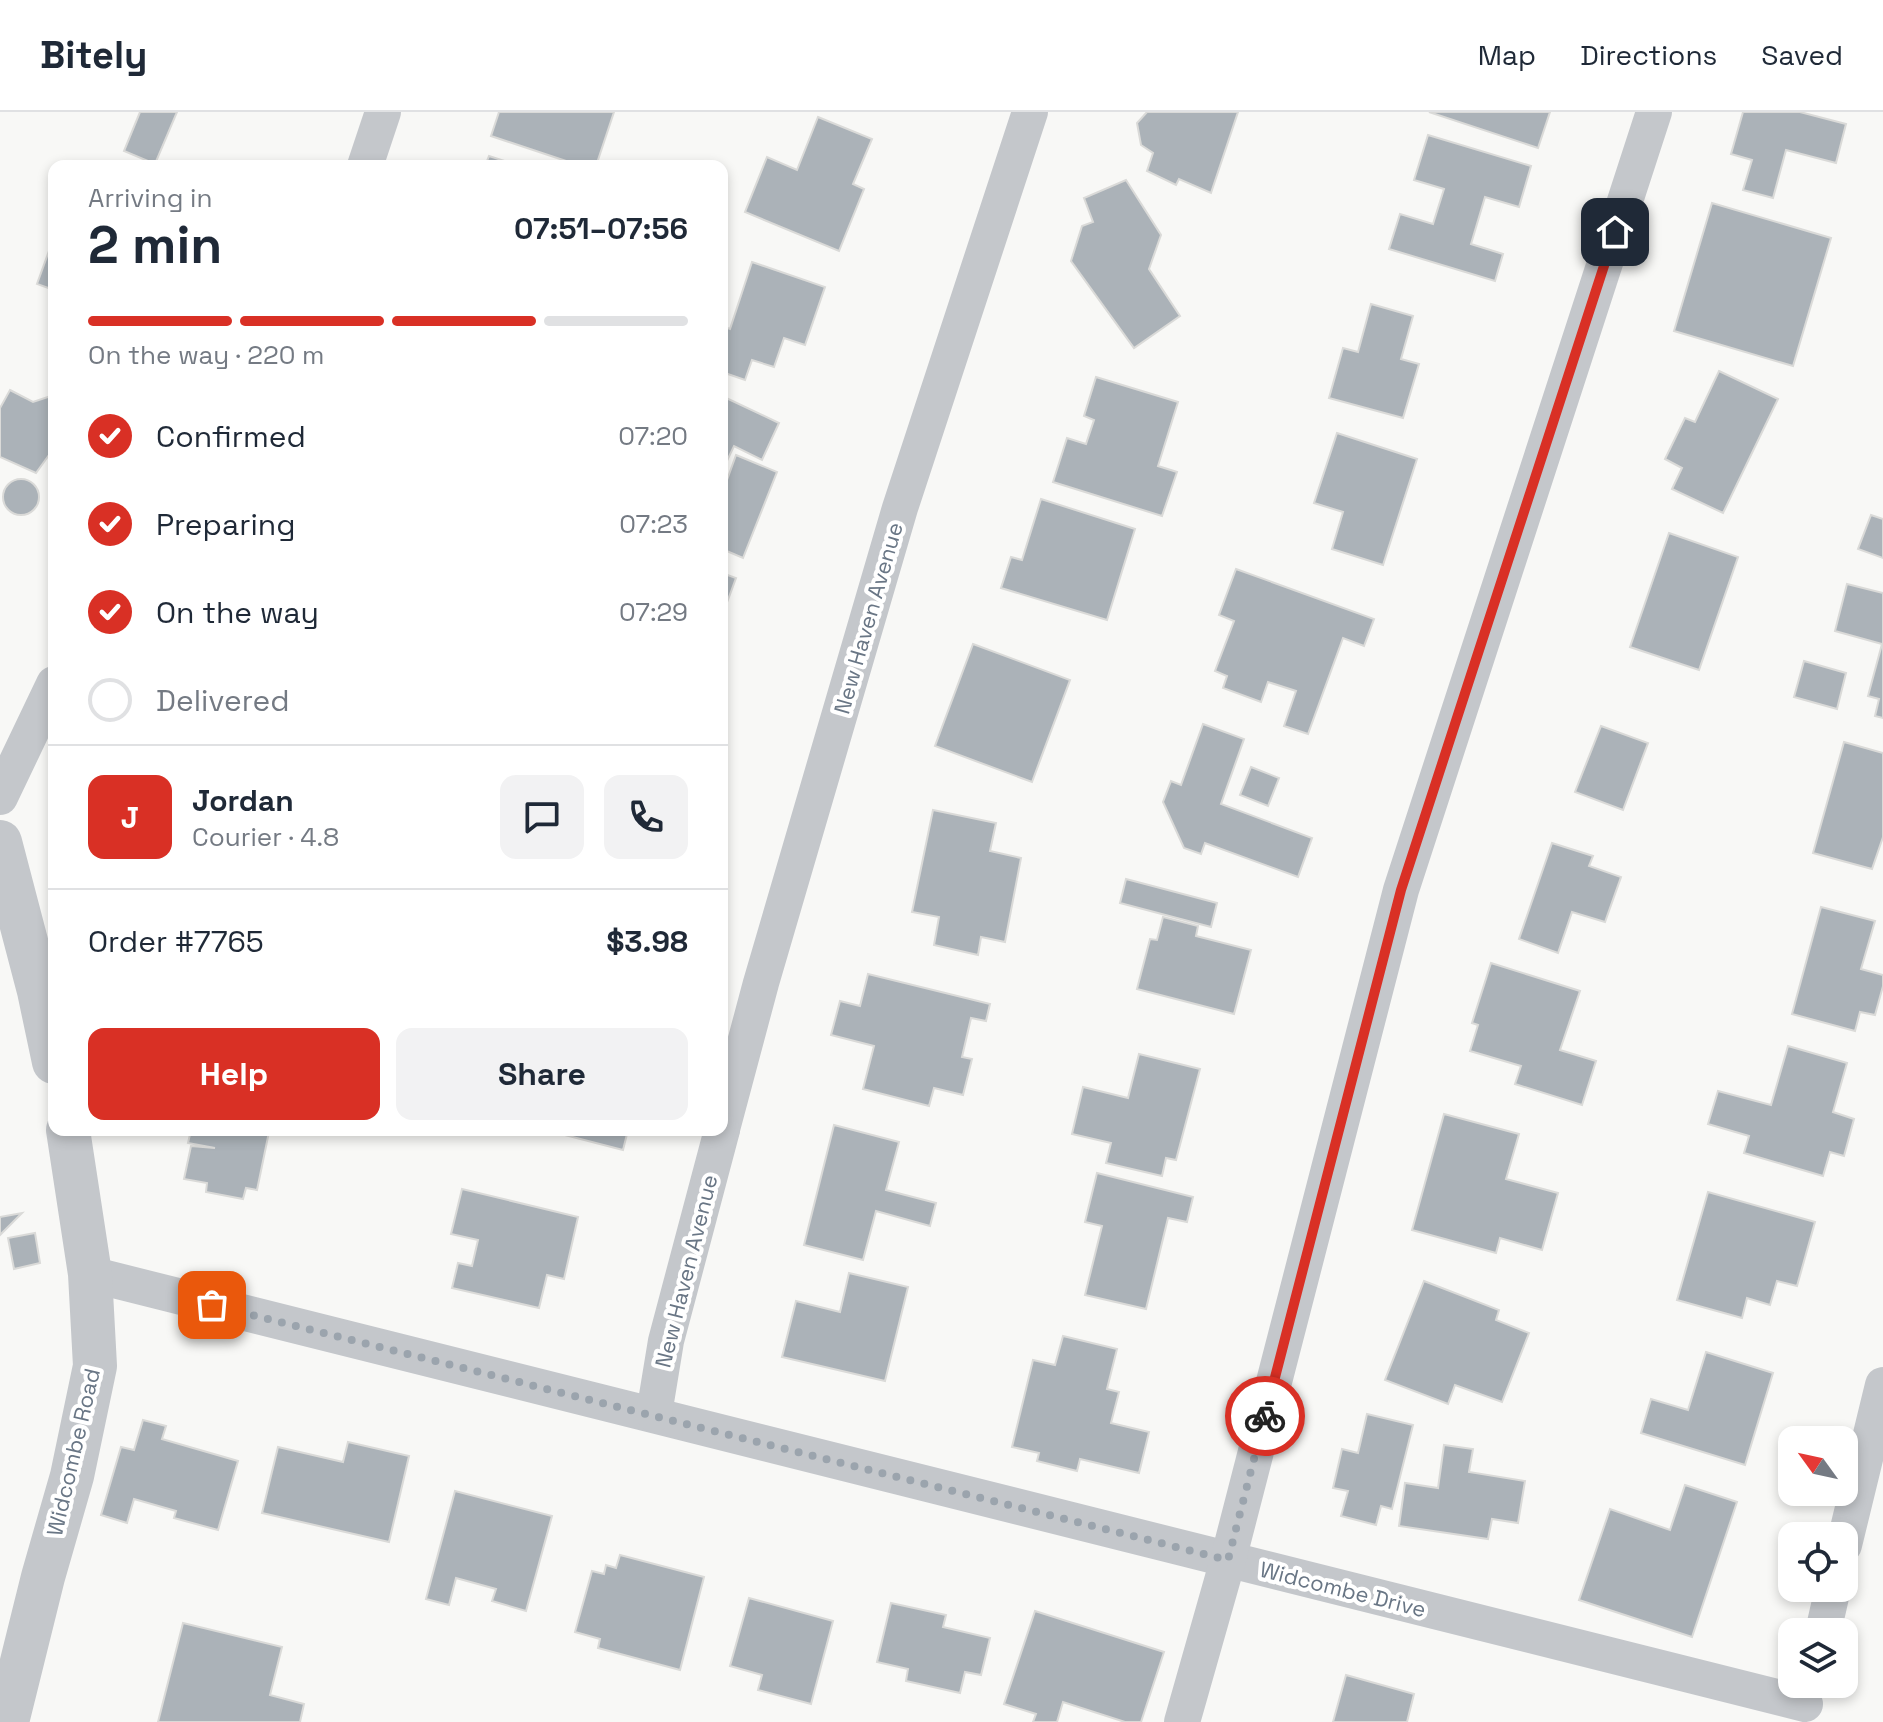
<!DOCTYPE html>
<html lang="en">
<head>
<meta charset="utf-8">
<style>
	:root { --surface:#fff; --page:#f2f2f3; --text:#1f2937; --muted:#747a83; --line:#e0e1e3; --accent:#d93025 }
	body { margin:0; font-family:"Space Grotesk",sans-serif; background:var(--page); color:var(--text); height:100vh; display:flex; flex-direction:column; font-size:30px; white-space:nowrap }
	* { box-sizing:border-box; margin:0 }
	p { font-size:26px; color:var(--muted) }
	.icon { flex:none; width:44px; height:44px; fill:none; stroke:currentColor; stroke-width:2; stroke-linecap:round; stroke-linejoin:round }
	.map { position:relative; flex:1; overflow:hidden }
	.sheet { position:absolute; left:48px; top:48px; width:680px; height:976px; display:flex; flex-direction:column; background:var(--surface); border-radius:16px; box-shadow:0 4px 12px #0003 }
	.sheet>* { flex:none }
	.needle { width:52px; rotate:303deg }
	.tools { position:absolute; left:1778px; top:1314px; display:grid; gap:16px }
	.tools a { display:grid; place-items:center; width:80px; height:80px; border-radius:16px; background:var(--surface); box-shadow:0 4px 12px #0003; font-size:40px }
	.pin { position:absolute; display:grid; place-items:center; width:68px; height:68px; color:#fff; margin:-34px; border-radius:16px; box-shadow:0 4px 12px #0006 }
	.courier { position:absolute; display:grid; place-items:center; width:80px; height:80px; margin:-40px; border:6px solid #d93025; border-radius:50%; background:#fff; color:#222; box-shadow:0 2px 10px #0007 }
	.head em { font-style:normal; font-weight:700 }
	.head div { display:flex; flex-direction:column-reverse }
	.head { display:flex; align-items:center; justify-content:space-between; height:136px; padding:0 40px }
	h1 { font-size:52px; font-weight:700; line-height:60px }
	.bar { display:grid; grid-template-columns:repeat(4,1fr); gap:12px 8px; align-content:center; height:96px; padding:0 40px }
	.bar i { height:10px; border-radius:6px; background:var(--line) }
	.bar .selected { background:var(--accent) }
	.bar p { grid-column:span 4 }
	.line { display:flex; align-items:center; gap:20px; padding:0 40px; border-top:2px solid var(--line) }
	.line div { flex:1 }
	.round { display:grid; place-items:center; flex:none; width:84px; height:84px; border-radius:16px; background:var(--page) }
	ol { padding:0 40px; list-style:none }
	li { display:flex; align-items:center; gap:24px; height:88px }
	li p { margin-inline-start:auto }
	li .icon { padding:8px; border-radius:50%; background:var(--accent); color:#fff; stroke-width:4 }
	li:last-child { color:var(--muted) }
	li i { width:44px; height:44px; border:4px solid var(--line); border-radius:50% }
	.primary-button { display:flex; gap:16px; margin-top:auto; padding:16px 40px }
	.primary-button a { flex:1; height:92px; border-radius:16px; background:var(--accent); color:#fff; font-size:32px; font-weight:700; line-height:92px; text-align:center }
	.primary-button a+a { background:var(--page); color:var(--text) }
	header { display:flex; align-items:center; gap:48px; box-sizing:border-box; height:112px; padding:0 40px; background:var(--surface); border-bottom:2px solid var(--line) }
	header strong { font-size:38px }
	nav { display:flex; gap:44px; margin-inline-start:auto; font-size:28px }
	.map>svg:first-child { display:block }
	.building { fill:#abb2b8; stroke:#dadad8; stroke-width:2 }
	.lines { fill:none; stroke-linecap:round; stroke-linejoin:round }
	.minor { stroke:#c4c7cb; stroke-width:36 }
	.tertiary { stroke:#c4c7cb; stroke-width:44 }
	.done { stroke:#9ba4ad; stroke-width:8; stroke-dasharray:0 14.4 }
	.route { stroke:#d93025; stroke-width:10 }
	.labels { text-anchor:middle; stroke-width:8; stroke-linejoin:round; paint-order:stroke }
	.street-label { font-size:22px; fill:#697685; stroke:#fff }
</style>
</head>
<body>
<header>
<strong>Bitely</strong>
<nav><a>Map</a><a>Directions</a><a>Saved</a></nav>
</header>
<div class="map">
<svg width="1883" height="1610" viewBox="0 0 1883 1610">
	<rect width="100%" height="100%" fill="#f8f8f6"/>
	<g class="building">
		<polygon points="140,0 177,0 155,52 124,39"/>
		<polygon points="499,0 614,0 596,54 581,54 491,24"/>
		<polygon points="1147,0 1238,0 1211,81 1179,67 1176,73 1147,59 1153,41 1141,33 1137,11"/>
		<polygon points="1429,0 1550,0 1538,36"/>
		<polygon points="1743,0 1800,0 1846,12 1836,51 1786,38 1773,86 1743,78 1752,48 1731,42"/>
		<polygon points="818,5 872,27 853,72 864,77 839,139 745,100 767,45 797,58"/>
		<polygon points="1428,23 1531,54 1519,95 1485,85 1471,132 1503,142 1495,169 1389,137 1400,102 1433,112 1444,77 1414,68"/>
		<polygon points="489,44 520,54 485,54"/>
		<polygon points="1126,68 1161,123 1149,157 1180,204 1134,236 1071,149 1082,114 1093,110 1084,86"/>
		<polygon points="1712,91 1831,126 1793,254 1674,219"/>
		<polygon points="54,125 54,178 37,172"/>
		<polygon points="752,150 825,175 805,233 784,226 774,255 752,248 745,268 722,260 722,214 730,217"/>
		<polygon points="1371,192 1413,204 1401,247 1419,252 1403,306 1329,286 1343,236 1358,240"/>
		<polygon points="1719,259 1778,287 1723,401 1672,377 1682,356 1665,347 1685,306 1695,310"/>
		<polygon points="1096,265 1178,290 1158,354 1177,360 1162,404 1053,370 1067,326 1086,332 1094,308 1084,304"/>
		<polygon points="10,278 33,290 54,283 54,336 36,361 0,345 0,296"/>
		<polygon points="722,284 779,311 762,348 734,334 725,353 722,351"/>
		<polygon points="1337,321 1417,347 1383,453 1332,437 1343,400 1314,391"/>
		<polygon points="736,343 777,360 743,446 722,437 722,366 727,368"/>
		<circle cx="21" cy="385" r="18"/>
		<polygon points="1041,387 1135,417 1107,508 1001,476 1011,445 1022,448"/>
		<polygon points="1871,403 1883,407 1883,446 1858,437"/>
		<polygon points="1669,421 1738,445 1699,558 1630,535"/>
		<polygon points="1236,457 1374,507 1364,534 1343,526 1308,622 1284,614 1296,579 1268,570 1261,590 1223,576 1227,564 1215,559 1234,509 1219,503"/>
		<polygon points="722,461 736,466 722,504"/>
		<polygon points="1847,472 1883,481 1883,606 1875,604 1879,587 1868,584 1882,532 1835,519"/>
		<polygon points="973,532 1070,568 1032,670 935,634"/>
		<polygon points="1804,549 1846,561 1837,597 1794,585"/>
		<polygon points="1203,612 1244,627 1221,692 1312,726 1298,765 1205,731 1201,742 1184,736 1163,690 1171,669 1181,673"/>
		<polygon points="1601,614 1648,631 1623,698 1575,680"/>
		<polygon points="1844,630 1883,641 1883,725 1872,757 1813,741"/>
		<polygon points="1251,655 1279,666 1268,694 1240,683"/>
		<polygon points="933,698 996,711 990,739 1021,746 1005,830 981,825 978,843 934,833 939,805 912,800"/>
		<polygon points="1552,731 1593,744 1589,754 1621,765 1605,810 1572,800 1558,841 1519,827"/>
		<polygon points="1126,767 1217,791 1211,815 1120,791"/>
		<polygon points="1821,795 1875,809 1861,857 1883,863 1883,874 1875,903 1860,900 1855,919 1792,902"/>
		<polygon points="1163,805 1198,814 1196,824 1251,838 1234,902 1137,877 1150,827 1157,828"/>
		<polygon points="1491,851 1580,879 1560,938 1596,949 1582,993 1515,972 1521,954 1470,939 1478,913 1472,911"/>
		<polygon points="868,862 990,892 986,909 971,906 962,945 972,947 963,983 934,976 929,994 863,977 874,934 831,923 840,889 860,894"/>
		<polygon points="1788,934 1847,951 1833,1000 1854,1007 1844,1044 1830,1040 1823,1064 1744,1041 1749,1024 1708,1012 1718,979 1771,993"/>
		<polygon points="1139,942 1200,957 1176,1048 1166,1046 1162,1064 1106,1051 1111,1031 1072,1022 1083,975 1128,986"/>
		<polygon points="1444,1002 1519,1022 1506,1067 1558,1081 1542,1138 1500,1126 1496,1141 1412,1118"/>
		<polygon points="834,1013 899,1030 886,1078 936,1091 930,1114 876,1099 863,1148 804,1133"/>
		<polygon points="191,1018 269,1020 257,1078 246,1076 243,1087 206,1080 207,1071 184,1067 191,1034 215,1036 188,1031"/>
		<polygon points="562,1018 628,1018 623,1038 561,1022"/>
		<polygon points="1097,1061 1193,1085 1187,1110 1168,1106 1146,1197 1085,1183 1102,1114 1085,1110"/>
		<polygon points="462,1077 578,1105 564,1167 547,1163 539,1196 452,1176 458,1151 472,1154 478,1128 451,1122"/>
		<polygon points="1708,1080 1815,1110 1797,1174 1777,1169 1770,1193 1747,1186 1742,1206 1677,1188"/>
		<polygon points="22,1101 0,1123 0,1105"/>
		<polygon points="35,1121 40,1151 14,1157 8,1126"/>
		<polygon points="849,1161 908,1175 885,1269 782,1245 796,1189 840,1200"/>
		<polygon points="1424,1169 1499,1198 1496,1208 1529,1221 1502,1290 1455,1273 1448,1292 1385,1268"/>
		<polygon points="1063,1224 1117,1237 1107,1277 1119,1280 1111,1311 1149,1320 1139,1361 1080,1347 1077,1359 1037,1349 1039,1341 1012,1335 1033,1248 1055,1253"/>
		<polygon points="1706,1240 1773,1261 1745,1353 1641,1321 1651,1287 1688,1298"/>
		<polygon points="1367,1302 1413,1313 1392,1397 1381,1394 1376,1413 1341,1404 1348,1379 1333,1376 1342,1337 1358,1341"/>
		<polygon points="143,1308 166,1314 162,1327 238,1349 218,1418 174,1406 176,1399 134,1387 127,1411 101,1403 121,1335 134,1338"/>
		<polygon points="348,1330 409,1344 389,1430 262,1401 278,1335 343,1350"/>
		<polygon points="1444,1333 1473,1337 1469,1360 1525,1369 1518,1411 1492,1407 1488,1427 1399,1414 1405,1371 1438,1376"/>
		<polygon points="1685,1373 1737,1390 1692,1525 1579,1488 1610,1397 1670,1418"/>
		<polygon points="455,1379 552,1404 526,1499 492,1489 496,1477 456,1466 449,1493 426,1487"/>
		<polygon points="620,1443 704,1465 680,1558 598,1536 600,1527 575,1520 592,1459 604,1462 606,1453 616,1456"/>
		<polygon points="749,1486 833,1509 811,1592 758,1578 762,1563 730,1554"/>
		<polygon points="891,1491 946,1503 943,1515 990,1526 981,1563 965,1560 960,1581 906,1569 908,1557 877,1550"/>
		<polygon points="1035,1499 1164,1540 1141,1610 1125,1610 1063,1590 1057,1610 1033,1610 1036,1602 1004,1592"/>
		<polygon points="183,1511 282,1535 270,1583 304,1592 300,1610 158,1610"/>
		<polygon points="1346,1563 1414,1582 1407,1610 1333,1610"/>
	</g>
	<g class="lines">
		<g class="minor">
			<polyline points="365,54 383,0"/>
			<polyline points="0,685 54,572"/>
			<polyline points="722,1017 761,871 900,396 1030,0"/>
			<polyline points="90,1162 1805,1592"/>
			<polyline points="654,1302 666,1229 722,1018"/>
			<polyline points="1844,1433 1883,1273"/>
			<polyline points="1823,1520 1833,1476"/>
			<polyline points="1182,1610 1228,1448 1401,778 1654,0"/>
		</g>
		<g class="tertiary">
			<polyline points="0,730 39,879 54,950"/>
			<polyline points="7,1610 43,1465 72,1364 95,1254 90,1162 68,1018"/>
		</g>
	</g>
	<g class="lines">
		<polyline class="done" points="212,1193 1228,1448 1265,1304"/>
		<polyline class="route" points="1265,1304 1401,778 1615,120"/>
	</g>
	<g class="labels">
		<g class="street-label">
			<text transform="translate(868 506) rotate(-74)" y="8">New Haven Avenue</text>
			<text transform="translate(686 1159) rotate(-76)" y="8">New Haven Avenue</text>
			<text transform="translate(73 1340) rotate(-77)" y="8">Widcombe Road</text>
			<text transform="translate(1343 1477) rotate(14)" y="8">Widcombe Drive</text>
		</g>
	</g>
</svg>
<div class="tools">
<a><svg class="needle" viewBox="-14 -14 28 28"><path d="M0-13l5 13h-10z" fill="#e53935"/><path d="M0 13l5-13h-10z" fill="#747a83"/></svg></a>
<a><svg class="icon" aria-label="locate" viewBox="0 0 24 24"><circle cx="12" cy="12" r="6"/><path d="M12 2v4M12 18v4M2 12h4M18 12h4"/></svg></a>
<a><svg class="icon" aria-label="layers" viewBox="0 0 24 24"><path d="M12 4l9 5-9 5-9-5zM3 14l9 5 9-5"/></svg></a>
</div>
<div class="pin" style="left:212px;top:1193px;background:#ea580c"><svg class="icon" aria-label="bag" viewBox="0 0 24 24"><path d="M5 8h14l-1 12H6zM9 8a3 3 0 0 1 6 0"/></svg></div>
<div class="pin" style="left:1615px;top:120px;background:#1f2937"><svg class="icon" aria-label="home" viewBox="0 0 24 24"><path d="M3 11l9-7 9 7M6 9v11h12V9"/></svg></div>
<div class="courier" style="left:1265px;top:1304px"><svg class="icon" aria-label="bike" viewBox="0 0 24 24"><circle cx="6" cy="16" r="4"/><circle cx="18" cy="16" r="4"/><path d="M6 16l4-8h5l3 8M10 8l3 8H6M13 5h3"/></svg></div>
<section class="sheet">
<div class="head"><div><h1>2 min</h1><p>Arriving in</p></div><em>07:51–07:56</em></div>
<div class="bar"><i class="selected"></i><i class="selected"></i><i class="selected"></i><i></i><p>On the way · 220 m</p></div>
<ol>
<li><svg class="icon" aria-label="check" viewBox="0 0 24 24"><path d="M5 12l5 5 9-10"/></svg>Confirmed<p>07:20</p></li>
<li><svg class="icon" aria-label="check" viewBox="0 0 24 24"><path d="M5 12l5 5 9-10"/></svg>Preparing<p>07:23</p></li>
<li><svg class="icon" aria-label="check" viewBox="0 0 24 24"><path d="M5 12l5 5 9-10"/></svg>On the way<p>07:29</p></li>
<li><i></i>Delivered</li>
</ol>
<div class="line" style="height:144px"><b class="round" style="background:var(--accent);color:#fff">J</b><div><b>Jordan</b><p>Courier · 4.8</p></div><a class="round"><svg class="icon" aria-label="chat" viewBox="0 0 24 24"><path d="M4 5h16v11H9l-5 4z"/></svg></a><a class="round"><svg class="icon" aria-label="phone" viewBox="0 0 24 24"><path d="M5 4h4l2 5-3 2q2 4 5 5l2-3 5 2v4C11 20 4 13 5 4z"/></svg></a></div>
<div class="line" style="height:104px"><div>Order #7765</div><b>$3.98</b></div>
<div class="primary-button"><a>Help</a><a>Share</a></div>
</section>
</div>
</body>
</html>
